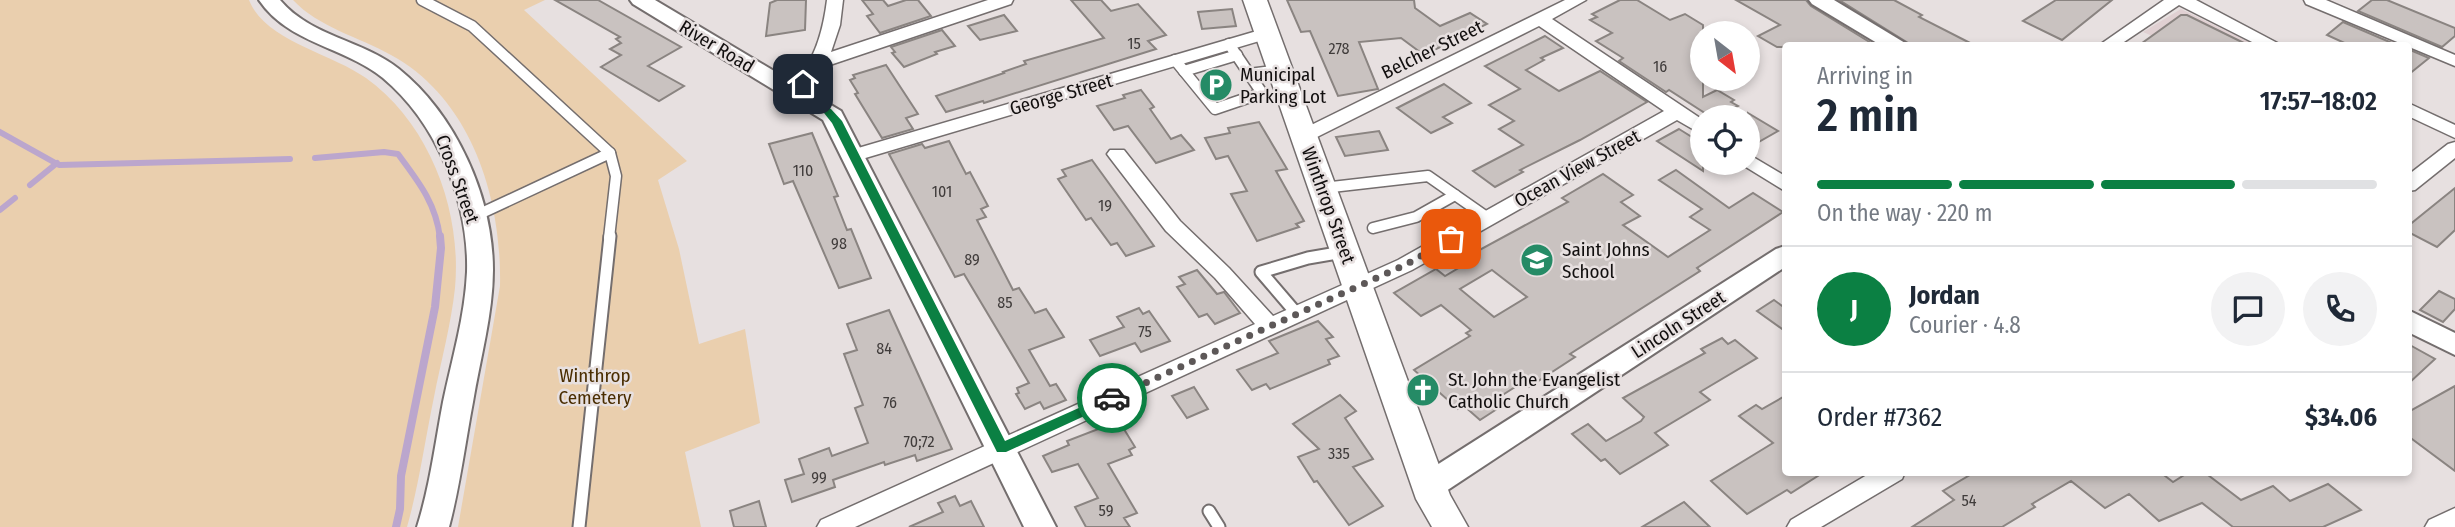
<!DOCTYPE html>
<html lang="en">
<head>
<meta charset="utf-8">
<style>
	:root { --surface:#fff; --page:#f2f2f3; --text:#1f2937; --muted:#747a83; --line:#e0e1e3; --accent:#0b8043 }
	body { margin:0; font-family:"Fira Sans Condensed",sans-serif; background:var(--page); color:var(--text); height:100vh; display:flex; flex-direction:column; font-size:26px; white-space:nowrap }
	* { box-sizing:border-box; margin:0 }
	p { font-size:23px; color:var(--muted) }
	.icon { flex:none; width:38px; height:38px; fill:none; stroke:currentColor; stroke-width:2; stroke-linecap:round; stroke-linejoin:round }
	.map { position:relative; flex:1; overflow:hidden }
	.side { position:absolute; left:1782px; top:42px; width:630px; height:434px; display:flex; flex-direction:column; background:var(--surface); border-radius:7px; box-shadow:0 4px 10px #0003 }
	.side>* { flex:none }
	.needle { width:46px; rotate:149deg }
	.controls { position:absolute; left:1690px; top:21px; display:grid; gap:14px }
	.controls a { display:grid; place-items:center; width:70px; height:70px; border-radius:50%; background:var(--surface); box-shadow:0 4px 10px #0003; font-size:35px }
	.pin { position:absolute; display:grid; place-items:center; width:60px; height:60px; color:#fff; margin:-30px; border-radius:14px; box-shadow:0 4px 10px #0006 }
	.courier { position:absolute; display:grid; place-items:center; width:70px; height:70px; margin:-35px; border:5px solid #0b8043; border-radius:50%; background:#fff; color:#222; box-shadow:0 2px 9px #0007 }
	.summary em { font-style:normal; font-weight:600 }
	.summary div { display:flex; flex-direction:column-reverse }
	.summary { display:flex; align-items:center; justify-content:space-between; height:119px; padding:0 35px }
	h1 { font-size:46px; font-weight:600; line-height:52px }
	.bar { display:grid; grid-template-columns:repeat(4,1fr); gap:10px 7px; align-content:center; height:84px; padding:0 35px }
	.bar i { height:9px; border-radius:5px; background:var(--line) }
	.bar .on { background:var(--accent) }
	.bar p { grid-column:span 4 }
	.line { display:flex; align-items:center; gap:18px; padding:0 35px; border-top:2px solid var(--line) }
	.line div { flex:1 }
	.round { display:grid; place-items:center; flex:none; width:74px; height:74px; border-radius:37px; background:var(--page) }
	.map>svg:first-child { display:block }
	.built { fill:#e0d0d2 }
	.green { fill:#eacfae }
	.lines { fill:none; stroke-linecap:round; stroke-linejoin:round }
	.stream-far1 { stroke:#bba6cd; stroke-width:6 }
	.stream { stroke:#bba6cd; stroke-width:8 }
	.building { fill:#c9c2c0; stroke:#8a8481; stroke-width:2; fill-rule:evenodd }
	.service-far1-casing { stroke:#746e6e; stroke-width:13 }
	.service-casing { stroke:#746e6e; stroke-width:15 }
	.minor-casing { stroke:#746e6e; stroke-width:3 }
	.tertiary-casing { stroke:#746e6e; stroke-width:4 }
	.secondary-casing { stroke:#746e6e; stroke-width:3 }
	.service-far1 { stroke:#fff; stroke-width:10 }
	.service { stroke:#fff; stroke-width:11 }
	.minor { fill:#fff; fill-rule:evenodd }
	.tertiary { fill:#fff; fill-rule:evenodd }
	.secondary { fill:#fff; fill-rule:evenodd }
	.route { fill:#0b8043 }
	.done { stroke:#5d5858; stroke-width:7; stroke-dasharray:0 12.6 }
	.labels { text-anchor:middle; stroke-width:5; stroke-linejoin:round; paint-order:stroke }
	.number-label { font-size:16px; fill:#403c3b }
	.street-label { font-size:19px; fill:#120f0f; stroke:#e7e0e0 }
	.poi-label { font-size:19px; fill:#120f0f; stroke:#e7e0e0; text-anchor:start }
	.park-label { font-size:19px; fill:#4a2d00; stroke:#e7e0e0 }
</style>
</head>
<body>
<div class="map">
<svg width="2455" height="527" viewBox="0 0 2455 527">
	<rect width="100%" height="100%" fill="#e7e0e0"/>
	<polygon class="built" points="2181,9 2255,45 2173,45 2143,32"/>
	<g class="green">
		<path d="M 0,0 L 249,0 C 265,41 331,53 366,78 C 430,124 462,211 455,288 C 451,325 441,361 434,397 C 425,440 419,485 407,527 L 0,527 Z"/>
		<path d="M 293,0 L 545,0 L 524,10 L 687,161 L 658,180 L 679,249 L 699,344 L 745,329 L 760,423 L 685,452 L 701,527 L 458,527 L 500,286 C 502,199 472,99 391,55 C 359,37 318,27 293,0 Z"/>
	</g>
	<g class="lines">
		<g class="stream-far1">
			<polyline points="0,132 59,165 290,159"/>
			<path d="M 315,158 L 384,152 L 398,154 C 418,181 436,203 440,238"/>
			<polyline points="30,185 57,163"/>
			<polyline points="0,210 15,198"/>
		</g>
		<polyline class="stream" points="396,527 400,509 401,476 435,307 441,248 440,236"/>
	</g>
	<g class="building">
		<polygon points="555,0 598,0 681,47 648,66 684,86 659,101 601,67 621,55 610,49 621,43 616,39 620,37"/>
		<polygon points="777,0 806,0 805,30 766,36 770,3"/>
		<polygon points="862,0 883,0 888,6 906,0 918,0 931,16 880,33 867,16 873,14"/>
		<polygon points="1071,0 1101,0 1111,11 1138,4 1166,35 1148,41 1156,49 984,103 983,101 946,112 936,96 1004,73 1003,72 1026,64 1024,61 1104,38"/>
		<polygon points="1287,0 1414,0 1415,8 1440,26 1470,13 1487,24 1424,55 1401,38 1359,42 1378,89 1338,96 1310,31 1301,32"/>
		<polygon points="1620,0 1637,0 1670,20 1685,14 1703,25 1703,97 1717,90 1734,100 1731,102 1738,106 1718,117 1711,117 1669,90 1666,92 1619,61 1623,58 1596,41 1612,33 1590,20 1597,17 1592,14"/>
		<polygon points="1736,0 1806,0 1811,6 1876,46 1777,47 1758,36 1780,25"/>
		<polygon points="1839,0 1894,0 1922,15 1919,17 1976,46 1913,46"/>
		<polygon points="2056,0 2112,0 2062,40 2023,21"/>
		<polygon points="2372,0 2387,0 2455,28 2455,36 2442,47 2358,11"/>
		<polygon points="1232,9 1236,26 1202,29 1198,12"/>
		<polygon points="1004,15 1017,31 980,40 968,26"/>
		<polygon points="2181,15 2187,15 2250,46 2138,46"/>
		<polygon points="2343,22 2399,46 2351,46 2327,35"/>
		<polygon points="942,30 955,46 935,52 937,54 904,67 892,53 895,52 891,47"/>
		<polygon points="1545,36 1563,48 1541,58 1544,60 1526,70 1559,91 1600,71 1647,102 1580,140 1520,170 1523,172 1495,187 1473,171 1523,145 1499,129 1514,121 1489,105 1520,89 1485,66"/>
		<polygon points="2408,49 2429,58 2408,75"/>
		<polygon points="886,65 918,114 906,118 913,129 882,138 855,94 858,93 850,80 855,78 853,75"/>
		<polygon points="1444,84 1471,103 1443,117 1452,123 1431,133 1397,108"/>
		<polygon points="1141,90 1154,107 1150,109 1171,139 1181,135 1194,150 1156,163 1128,126 1114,130 1097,106 1125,98 1123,95"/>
		<polygon points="1748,113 1778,131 1748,148"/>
		<polygon points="1259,122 1287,169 1276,171 1304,221 1296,224 1299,227 1257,241 1231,194 1247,191 1228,156 1216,159 1205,138 1230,133 1228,128"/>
		<polygon points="1679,129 1703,144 1703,171 1657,141"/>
		<polygon points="1379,131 1388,150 1345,156 1336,137"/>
		<polygon points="812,133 838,196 834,197 847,230 851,229 871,278 839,288 793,181 784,184 769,144"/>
		<polygon points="949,141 966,174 970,172 988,206 981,209 986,217 977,220 1013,290 1019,288 1035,313 1046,309 1064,337 1029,350 1050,386 1056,384 1066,400 1044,409 1040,402 1025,409 1016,394 1019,393 1017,388 1029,383 964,274 955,277 889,154 922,144 925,148"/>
		<polygon points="1092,160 1121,200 1154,246 1126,256 1117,243 1111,245 1091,218 1086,220 1058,179 1066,176 1062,170"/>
		<path d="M 1676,170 L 1729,208 L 1753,193 L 1783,212 L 1697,268 L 1700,271 L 1570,354 L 1575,357 L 1529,387 L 1523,382 L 1490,403 L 1497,409 L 1480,420 L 1463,405 L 1458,409 L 1414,370 L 1470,336 L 1466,333 L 1471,330 L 1441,305 L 1421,316 L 1394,293 L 1436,269 L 1445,276 L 1477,257 L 1472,254 L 1568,202 L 1562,198 L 1603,174 L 1633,195 L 1621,202 L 1640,216 L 1623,225 L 1668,257 L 1710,230 L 1690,217 L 1702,209 L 1659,180 ZM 1492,270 L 1527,297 L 1494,317 L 1460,289 Z"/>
		<polygon points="2455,188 2455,230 2437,247 2408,232 2408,226"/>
		<polygon points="1197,270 1217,294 1224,292 1240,313 1215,324 1207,314 1199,317 1177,287 1185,284 1179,277"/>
		<polygon points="2439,291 2455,299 2455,309 2443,322 2420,310"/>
		<polygon points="1774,300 1785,308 1785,331 1757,311"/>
		<polygon points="1139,308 1143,314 1149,311 1170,341 1141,352 1135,343 1100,356 1090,340 1124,327 1117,317"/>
		<polygon points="889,310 952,449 917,461 915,455 885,465 884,462 833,480 835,487 792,502 785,480 804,474 799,459 829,448 832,456 868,443 855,408 863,405 844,354 857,350 847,324"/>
		<polygon points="1318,321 1333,337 1326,339 1339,356 1328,360 1330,364 1270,389 1266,384 1252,390 1237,370 1278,353 1269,341"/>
		<polygon points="1722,338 1728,344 1735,340 1757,358 1700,392 1710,400 1655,433 1668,445 1620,474 1605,459 1601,461 1572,434 1588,424 1606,441 1641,421 1644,417 1623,398 1705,353 1701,349"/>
		<polygon points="2408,344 2435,359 2408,384"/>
		<polygon points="2455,386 2455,471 2408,436 2408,412"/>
		<polygon points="1194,387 1208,409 1187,418 1172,396"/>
		<polygon points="1340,395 1356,411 1345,418 1373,459 1353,467 1383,506 1349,525 1317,481 1314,482 1298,457 1319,449 1293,424"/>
		<polygon points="1785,396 1785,472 1824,472 1791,493 1787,490 1747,514 1711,481 1773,443 1739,416 1756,405 1762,409"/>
		<polygon points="1119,421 1135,447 1129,450 1132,455 1108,464 1137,513 1124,518 1130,527 1086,527 1075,507 1098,498 1078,464 1052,472 1043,456 1069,445 1067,441"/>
		<polygon points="1975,472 2160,472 2173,482 2189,472 2204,472 2241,500 2273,486 2290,501 2328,484 2361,510 2323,527 2233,527 2202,503 2159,521 2129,494 2105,508 2071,481 2032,504 2035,507 2002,527 1912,527 1954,500 1943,491"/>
		<polygon points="955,496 960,506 971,501 984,527 909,527 943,512 938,503"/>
		<polygon points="759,501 766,527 734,527 730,511"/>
		<polygon points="1684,502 1710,527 1642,527"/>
	</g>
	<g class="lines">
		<defs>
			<g id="service-far1">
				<polyline points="422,0 472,26 610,153"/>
				<polyline points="1175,60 1215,109 1262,93 1229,44"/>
				<polyline points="1184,71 1237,55"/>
				<polyline points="1249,74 1280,70"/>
				<polyline points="1323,188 1428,176 1488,218"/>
				<polyline points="473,217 610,153 616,176 609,238"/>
				<polyline points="1373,228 1416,217 1455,195"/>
			</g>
			<g id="service">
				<polyline points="1297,314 1261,272 1308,258 1343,252"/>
				<polyline points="1209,511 1219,527"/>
				<polyline points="579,527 610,236"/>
			</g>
			<g id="minor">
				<path d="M 827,0 L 843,0 L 840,25 L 831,52 L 988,0 L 1013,0 L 1011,4 L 824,67 L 800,95 L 788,95 L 785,91 C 791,83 798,78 804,70 C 818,50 824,24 827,0 Z"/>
				<polygon points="1565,0 1586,0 1552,19 1703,120 1703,135 1677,120 1412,270 855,527 817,527 821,520 1255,324 1215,278 1166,231 1110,158 1107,154 1110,150 1124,150 1180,221 1229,268 1273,316 1398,260 1664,111 1539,26 1311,140 1304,142 1295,136 1297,132"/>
				<polygon points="2164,0 2196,0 2283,46 2260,46 2179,5 2118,46 2098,46"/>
				<polygon points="2304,0 2326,0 2455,55 2455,66 2306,4"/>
				<polygon points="1267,28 1276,33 1273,37 862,159 848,159 845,155 848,151"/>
				<polygon points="2408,103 2455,125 2455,138 2408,116"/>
				<polygon points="2455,142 2455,158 2415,190 2408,191 2408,175 2448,144"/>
				<polygon points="1748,154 1785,176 1785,191 1741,164 1748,163"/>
				<polygon points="1872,472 1905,472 1902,479 1821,527 1787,527 1791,520"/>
				<polygon points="2455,508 2455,527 2425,527 2429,520"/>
			</g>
			<g id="tertiary">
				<path d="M 259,0 L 280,0 C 311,37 363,40 399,69 C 456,115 493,197 493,270 C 493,314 480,359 473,402 C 465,444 460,486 449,527 L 417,527 C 430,486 435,444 443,402 C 452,359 465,316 467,272 C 469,202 437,123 383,78 C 343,46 289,44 259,0 Z"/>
				<polygon points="630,0 655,0 841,111 1056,527 1024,527 823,120 633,4"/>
				<polygon points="1809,0 1834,0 1910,46 1882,46 1812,4"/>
				<polygon points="1785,246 1785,267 1440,495 1429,498 1418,495 1414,486 1418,477 1776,249"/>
				<polygon points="2408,310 2455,333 2455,355 2408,332"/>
			</g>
			<polygon id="secondary" points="1243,0 1267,0 1450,495 1468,527 1432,527 1416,499"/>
		</defs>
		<use href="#service-far1" class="service-far1-casing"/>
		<use href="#service" class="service-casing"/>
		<use href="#minor" class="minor-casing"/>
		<use href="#tertiary" class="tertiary-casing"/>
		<use href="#secondary" class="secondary-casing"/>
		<use href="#service-far1" class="service-far1"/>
		<use href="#service" class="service"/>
		<use href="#minor" class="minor"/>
		<use href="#tertiary" class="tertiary"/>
		<use href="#secondary" class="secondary"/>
	</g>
	<polygon class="route" points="800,82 808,84 801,91 831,109 842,121 1005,441 1108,395 1117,395 1117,401 1006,452 997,452 832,123 824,113 789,91"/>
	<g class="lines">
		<polyline class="done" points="1112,398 1405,265 1451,239"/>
	</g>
	<defs>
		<symbol id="parking-disc" viewBox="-11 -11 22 22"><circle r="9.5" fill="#258b66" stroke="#e7e0e0"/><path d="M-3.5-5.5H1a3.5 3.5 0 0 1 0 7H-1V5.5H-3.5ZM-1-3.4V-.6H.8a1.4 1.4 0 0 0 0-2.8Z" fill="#fff"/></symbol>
		<symbol id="school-disc" viewBox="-11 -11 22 22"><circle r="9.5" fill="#258b66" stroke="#e7e0e0"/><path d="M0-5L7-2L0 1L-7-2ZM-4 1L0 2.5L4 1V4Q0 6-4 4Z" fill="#fff"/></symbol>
		<symbol id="church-disc" viewBox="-11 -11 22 22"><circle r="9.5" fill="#258b66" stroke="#e7e0e0"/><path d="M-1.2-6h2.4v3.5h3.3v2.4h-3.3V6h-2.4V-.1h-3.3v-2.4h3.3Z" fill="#fff"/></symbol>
	</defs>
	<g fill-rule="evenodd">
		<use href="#parking-disc" x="1197" y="66" width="38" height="38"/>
		<use href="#school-disc" x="1518" y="241" width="38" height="38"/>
		<use href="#church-disc" x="1404" y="371" width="38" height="38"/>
	</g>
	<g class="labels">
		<g class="number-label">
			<text x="1134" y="49">15</text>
			<text x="1339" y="54">278</text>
			<text x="1660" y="72">16</text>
			<text x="803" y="176">110</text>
			<text x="942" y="197">101</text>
			<text x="1105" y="211">19</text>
			<text x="839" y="249">98</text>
			<text x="972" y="265">89</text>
			<text x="1005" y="308">85</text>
			<text x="1145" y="337">75</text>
			<text x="884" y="354">84</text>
			<text x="890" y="408">76</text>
			<text x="919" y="447">70;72</text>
			<text x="1339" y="459">335</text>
			<text x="819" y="483">99</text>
			<text x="1969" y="506">54</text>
			<text x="1106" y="516">59</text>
		</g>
		<g class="street-label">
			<text transform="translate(717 46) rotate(31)" y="7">River Road</text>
			<text transform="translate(1432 49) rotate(-26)" y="7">Belcher Street</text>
			<text transform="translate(1061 94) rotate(-16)" y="7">George Street</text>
			<text transform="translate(1577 168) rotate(-29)" y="7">Ocean View Street</text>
			<text transform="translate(458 179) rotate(70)" y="7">Cross Street</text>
			<text transform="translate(1329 205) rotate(70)" y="7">Winthrop Street</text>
			<text transform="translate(1678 324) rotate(-33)" y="7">Lincoln Street</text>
		</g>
		<g class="poi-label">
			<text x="1240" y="81">Municipal<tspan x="1240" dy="22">Parking Lot</tspan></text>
			<text x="1562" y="256">Saint Johns<tspan x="1562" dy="22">School</tspan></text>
			<text x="1448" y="386">St. John the Evangelist<tspan x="1448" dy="22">Catholic Church</tspan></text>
		</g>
		<g class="park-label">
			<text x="595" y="382">Winthrop<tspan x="595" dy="22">Cemetery</tspan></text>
		</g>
	</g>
</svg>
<div class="controls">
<a><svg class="needle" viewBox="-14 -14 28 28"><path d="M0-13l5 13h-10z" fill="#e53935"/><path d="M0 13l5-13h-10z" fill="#747a83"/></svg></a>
<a><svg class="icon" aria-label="locate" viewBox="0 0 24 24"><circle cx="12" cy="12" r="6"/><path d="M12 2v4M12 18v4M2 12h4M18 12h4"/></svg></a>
</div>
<div class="pin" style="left:1451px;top:239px;background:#ea580c"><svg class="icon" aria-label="bag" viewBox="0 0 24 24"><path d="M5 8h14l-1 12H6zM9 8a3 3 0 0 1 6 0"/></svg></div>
<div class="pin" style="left:803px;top:84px;background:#1f2937"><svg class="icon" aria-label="home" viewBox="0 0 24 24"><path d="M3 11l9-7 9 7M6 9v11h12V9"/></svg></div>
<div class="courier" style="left:1112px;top:398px"><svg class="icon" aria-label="car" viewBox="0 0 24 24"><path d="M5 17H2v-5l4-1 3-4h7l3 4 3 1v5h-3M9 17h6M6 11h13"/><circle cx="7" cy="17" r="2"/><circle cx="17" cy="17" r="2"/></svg></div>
<section class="side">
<div class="summary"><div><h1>2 min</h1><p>Arriving in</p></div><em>17:57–18:02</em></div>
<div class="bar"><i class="on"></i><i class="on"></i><i class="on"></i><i></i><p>On the way · 220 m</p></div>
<div class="line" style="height:126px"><b class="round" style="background:var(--accent);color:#fff">J</b><div><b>Jordan</b><p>Courier · 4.8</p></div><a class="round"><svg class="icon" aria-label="chat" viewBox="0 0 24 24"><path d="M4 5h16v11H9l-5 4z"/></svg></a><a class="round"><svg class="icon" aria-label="phone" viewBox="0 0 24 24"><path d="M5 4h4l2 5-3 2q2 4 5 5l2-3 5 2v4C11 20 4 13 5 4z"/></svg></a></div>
<div class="line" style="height:91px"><div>Order #7362</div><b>$34.06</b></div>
</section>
</div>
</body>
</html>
